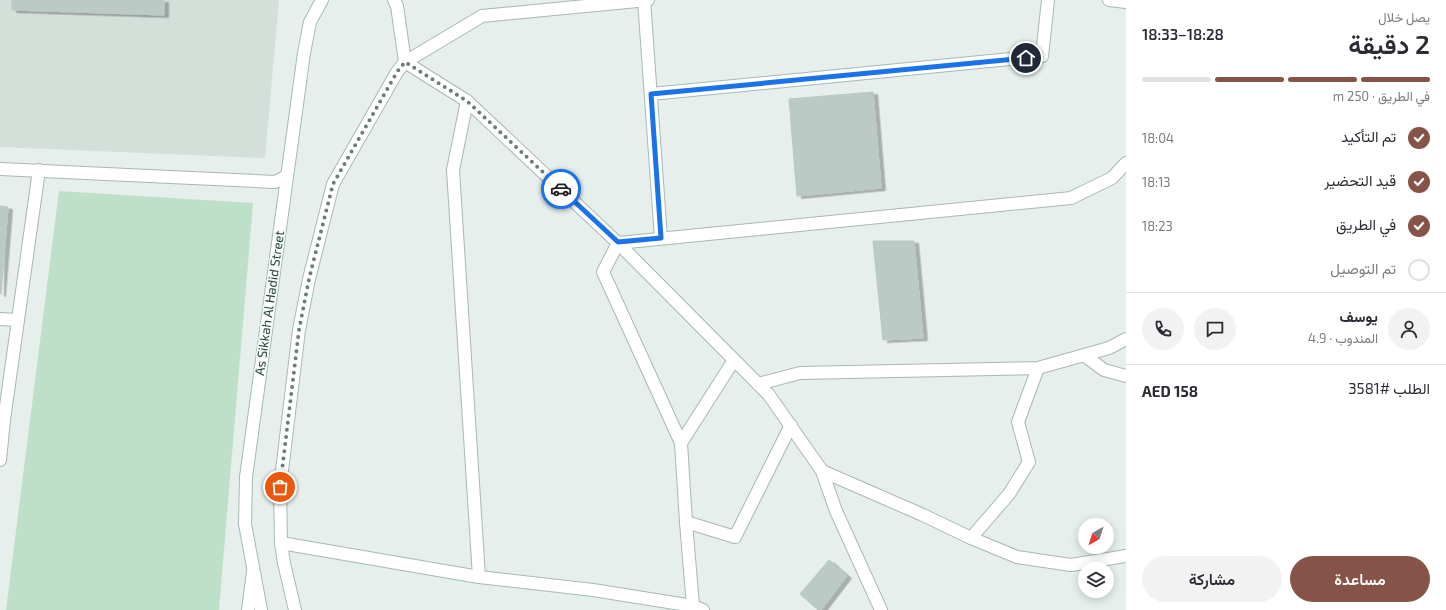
<!DOCTYPE html>
<html lang="ar">
<head>
<meta charset="utf-8">
<style>
	:root { --surface:#fff; --page:#f2f2f3; --text:#2b2b33; --muted:#7c7c81; --line:#e1e1e2; --accent:#855347 }
	body { margin:0; font-family:"Exo 2",Vazirmatn,sans-serif; background:var(--page); color:var(--text); direction:rtl; height:100vh; display:flex; flex-direction:column; font-size:15px; white-space:nowrap }
	* { box-sizing:border-box; margin:0 }
	p { font-size:13px; color:var(--muted) }
	.icon { flex:none; width:22px; height:22px; fill:none; stroke:currentColor; stroke-width:2; stroke-linecap:round; stroke-linejoin:round }
	.map { position:relative; flex:1; overflow:hidden; direction:ltr }
	.sheet { display:flex; flex-direction:column; background:var(--surface); width:320px }
	.sheet>* { flex:none }
	.needle { width:26px; rotate:219deg }
	.controls { position:absolute; left:1078px; top:518px; display:grid; gap:8px }
	.controls a { display:grid; place-items:center; width:36px; height:36px; border-radius:50%; background:var(--surface); box-shadow:0 2px 10px #0003; font-size:20px }
	.pin { position:absolute; display:grid; place-items:center; width:34px; height:34px; color:#fff; margin:-17px; border:2px solid #fff; border-radius:50%; box-shadow:0 1px 4px #0007 }
	.courier { position:absolute; display:grid; place-items:center; width:40px; height:40px; margin:-20px; border:3px solid #1a73e8; border-radius:50%; background:#fff; color:#222; box-shadow:0 1px 5px #0007 }
	.head em { font-style:normal; font-weight:600 }
	.head div { display:flex; flex-direction:column-reverse }
	.head { display:flex; align-items:center; justify-content:space-between; height:68px; padding:0 16px }
	h1 { font-size:26px; font-weight:600; line-height:30px }
	.bar { display:grid; grid-template-columns:repeat(4,1fr); gap:6px 4px; align-content:center; height:48px; padding:0 16px }
	.bar i { height:5px; border-radius:3px; background:var(--line) }
	.bar .selected { background:var(--accent) }
	.bar p { grid-column:span 4 }
	.line { display:flex; align-items:center; gap:10px; padding:0 16px; border-top:1px solid var(--line) }
	.line div { flex:1 }
	.round { display:grid; place-items:center; flex:none; width:42px; height:42px; border-radius:21px; background:var(--page) }
	ol { padding:0 16px; list-style:none }
	li { display:flex; align-items:center; gap:12px; height:44px }
	li p { margin-inline-start:auto }
	li .icon { padding:4px; border-radius:50%; background:var(--accent); color:#fff; stroke-width:4 }
	li:last-child { color:var(--muted) }
	li i { width:22px; height:22px; border:2px solid var(--line); border-radius:50% }
	.primary-button { display:flex; gap:8px; margin-top:auto; padding:8px 16px }
	.primary-button a { flex:1; height:46px; border-radius:24px; background:var(--accent); color:#fff; font-size:16px; font-weight:600; line-height:46px; text-align:center }
	.primary-button a+a { background:var(--page); color:var(--text) }
	main { display:flex; flex:1; min-height:0 }
	.map>svg:first-child { display:block }
	.built { fill:#d4dfda }
	.garden { fill:#bfe0c8 }
	.building { fill:#bbcac4; stroke:#b8c9c2; filter:url(#shadow) }
	.lines { fill:none; stroke-linecap:round; stroke-linejoin:round }
	.street-casing { stroke:#a8b8b2; stroke-width:14 }
	.secondary-casing { stroke:#a4bbb3; stroke-width:14 }
	.street { stroke:#fff; stroke-width:12 }
	.secondary { stroke:#fff; stroke-width:12 }
	.done { stroke:#687f78; stroke-width:4; stroke-dasharray:0 7.2 }
	.route { stroke:#1a73e8; stroke-width:5 }
	.labels { text-anchor:middle; stroke-width:3; stroke-linejoin:round; paint-order:stroke }
	.street-label { font-size:13px; fill:#24423a; stroke:#f7fbf9 }
</style>
</head>
<body>
<main>
<section class="sheet">
<div class="head"><div><h1>2 دقيقة</h1><p>يصل خلال</p></div><em>18:28–18:33</em></div>
<div class="bar"><i class="selected"></i><i class="selected"></i><i class="selected"></i><i></i><p>في الطريق · 250 m</p></div>
<ol>
<li><svg class="icon" aria-label="check" viewBox="0 0 24 24"><path d="M5 12l5 5 9-10"/></svg>تم التأكيد<p>18:04</p></li>
<li><svg class="icon" aria-label="check" viewBox="0 0 24 24"><path d="M5 12l5 5 9-10"/></svg>قيد التحضير<p>18:13</p></li>
<li><svg class="icon" aria-label="check" viewBox="0 0 24 24"><path d="M5 12l5 5 9-10"/></svg>في الطريق<p>18:23</p></li>
<li><i></i>تم التوصيل</li>
</ol>
<div class="line" style="height:72px"><a class="round"><svg class="icon" aria-label="person" viewBox="0 0 24 24"><circle cx="12" cy="8" r="4"/><path d="M4 21q1-7 8-7t8 7"/></svg></a><div><b>يوسف</b><p>المندوب · 4.9</p></div><a class="round"><svg class="icon" aria-label="chat" viewBox="0 0 24 24"><path d="M4 5h16v11H9l-5 4z"/></svg></a><a class="round"><svg class="icon" aria-label="phone" viewBox="0 0 24 24"><path d="M5 4h4l2 5-3 2q2 4 5 5l2-3 5 2v4C11 20 4 13 5 4z"/></svg></a></div>
<div class="line" style="height:52px"><div>الطلب #3581</div><b>AED 158</b></div>
<div class="primary-button"><a>مساعدة</a><a>مشاركة</a></div>
</section>
<div class="map">
<svg width="1126" height="610" viewBox="0 0 1126 610">
	<defs>
		<filter id="shadow"><feDropShadow dx="4.5" dy="2.5" stdDeviation="0" flood-color="#0004"/></filter>
	</defs>
	<rect width="100%" height="100%" fill="#e6efeb"/>
	<polygon class="built" points="0,0 279,0 265,158 0,147"/>
	<polygon class="garden" points="59,191 253,203 219,610 6,610"/>
	<g class="building">
		<polygon points="12,0 164,0 164,15 12,10"/>
		<polygon points="873,92 881,188 797,196 789,99"/>
		<polygon points="0,206 8,207 1,294 0,294"/>
		<polygon points="873,241 914,241 923,338 883,340"/>
		<polygon points="829,560 847,576 821,610 818,610 800,594"/>
	</g>
	<g class="lines">
		<defs>
			<g id="street">
				<polyline points="644,0 661,238"/>
				<polyline points="648,0 482,16 405,62 467,101 618,243 769,395 822,471 836,511 881,610"/>
				<polyline points="1109,0 1126,2"/>
				<polyline points="651,94 1042,56 1048,0"/>
				<polyline points="467,101 453,170 479,577"/>
				<polyline points="0,169 275,182 287,176"/>
				<polyline points="0,319 18,320"/>
				<polyline points="1085,356 1104,370 1126,376"/>
				<polyline points="734,360 681,443 686,522 735,537 791,425"/>
				<polyline points="758,384 800,373 1038,368 1109,348 1126,339"/>
				<polyline points="681,443 603,272 618,243 1071,198 1112,178 1126,163"/>
				<polyline points="0,460 4,420 39,170"/>
				<polyline points="822,471 923,515 971,538 1017,557 1071,565 1126,556"/>
				<polyline points="686,522 693,606"/>
				<polyline points="971,538 1009,494 1029,462 1018,422 1038,368"/>
				<polyline points="248,610 253,572"/>
			</g>
			<g id="secondary">
				<polyline points="281,543 479,577 593,590 693,606 703,610"/>
				<polyline points="261,610 245,524 246,477 304,53 310,22 322,0"/>
				<polyline points="295,610 284,563 281,543 280,487 299,330 309,279 333,184 397,72 405,62 397,6 394,0"/>
			</g>
		</defs>
		<use href="#street" class="street-casing"/>
		<use href="#secondary" class="secondary-casing"/>
		<use href="#street" class="street"/>
		<use href="#secondary" class="secondary"/>
	</g>
	<g class="lines">
		<polyline class="done" points="280,487 299,330 309,279 333,184 397,72 405,62 467,101 561,189"/>
		<polyline class="route" points="561,189 618,242 661,238 651,94 1026,58"/>
	</g>
	<g class="labels">
		<g class="street-label">
			<text transform="translate(269 303) rotate(-82)" y="5">As Sikkah Al Hadid Street</text>
		</g>
	</g>
</svg>
<div class="controls">
<a><svg class="needle" viewBox="-14 -14 28 28"><path d="M0-13l5 13h-10z" fill="#e53935"/><path d="M0 13l5-13h-10z" fill="#7c7c81"/></svg></a>
<a><svg class="icon" aria-label="layers" viewBox="0 0 24 24"><path d="M12 4l9 5-9 5-9-5zM3 14l9 5 9-5"/></svg></a>
</div>
<div class="pin" style="left:280px;top:487px;background:#ea580c"><svg class="icon" aria-label="bag" viewBox="0 0 24 24"><path d="M5 8h14l-1 12H6zM9 8a3 3 0 0 1 6 0"/></svg></div>
<div class="pin" style="left:1026px;top:58px;background:#1f2937"><svg class="icon" aria-label="home" viewBox="0 0 24 24"><path d="M3 11l9-7 9 7M6 9v11h12V9"/></svg></div>
<div class="courier" style="left:561px;top:189px"><svg class="icon" aria-label="car" viewBox="0 0 24 24"><path d="M5 17H2v-5l4-1 3-4h7l3 4 3 1v5h-3M9 17h6M6 11h13"/><circle cx="7" cy="17" r="2"/><circle cx="17" cy="17" r="2"/></svg></div>
</div>
</main>
</body>
</html>
